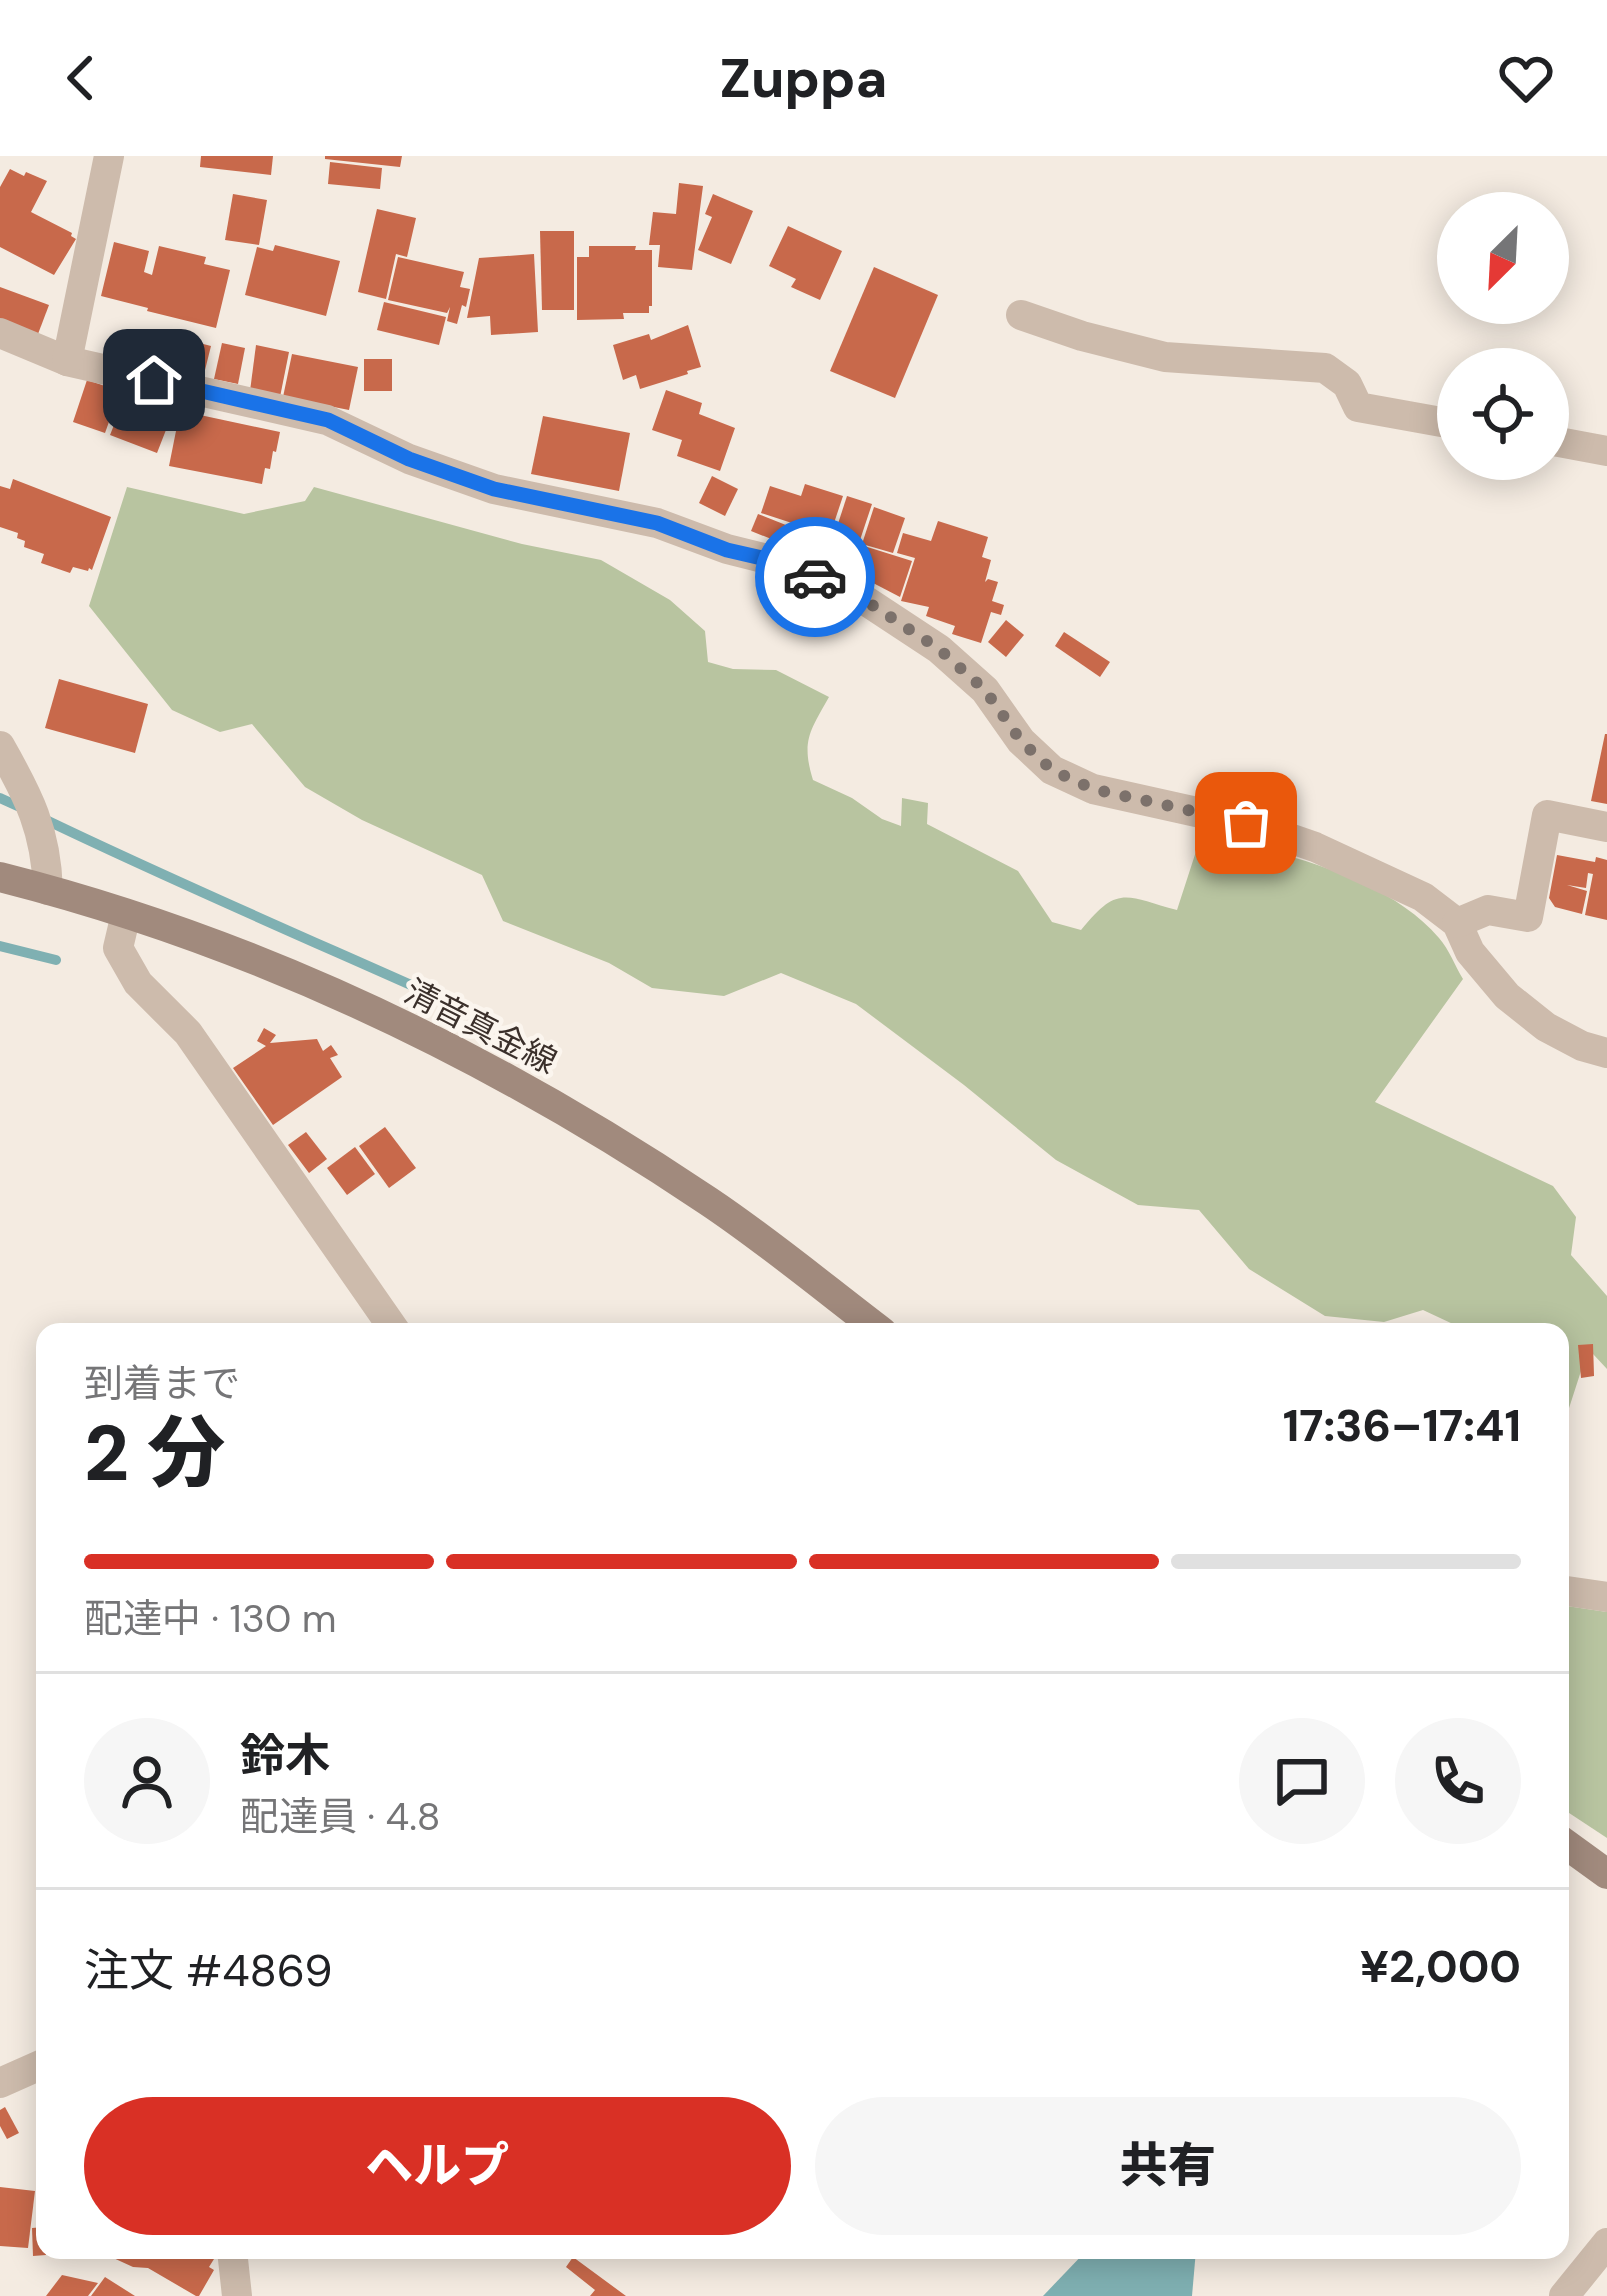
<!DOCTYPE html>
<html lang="ja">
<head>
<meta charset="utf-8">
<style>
	:root { --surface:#fff; --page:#f6f6f6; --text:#202124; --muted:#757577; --line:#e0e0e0; --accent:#d93025 }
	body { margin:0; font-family:"DM Sans","Noto Sans JP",sans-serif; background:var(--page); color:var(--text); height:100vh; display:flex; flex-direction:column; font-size:45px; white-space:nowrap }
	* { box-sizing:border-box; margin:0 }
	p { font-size:39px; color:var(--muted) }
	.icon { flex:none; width:66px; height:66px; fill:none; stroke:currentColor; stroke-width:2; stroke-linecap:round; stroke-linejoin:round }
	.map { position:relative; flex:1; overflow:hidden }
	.panel { position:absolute; left:36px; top:1167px; width:1533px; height:936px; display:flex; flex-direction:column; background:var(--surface); border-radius:24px; box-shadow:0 6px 30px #0003 }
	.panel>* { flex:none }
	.needle { width:78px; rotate:204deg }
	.buttons { position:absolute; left:1437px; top:36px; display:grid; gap:24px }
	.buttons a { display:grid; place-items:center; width:132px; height:132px; border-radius:50%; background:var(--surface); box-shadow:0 6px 30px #0003; font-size:60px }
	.pin { position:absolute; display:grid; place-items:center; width:102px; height:102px; color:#fff; margin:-51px; border-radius:24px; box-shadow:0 6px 18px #0006 }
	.courier { position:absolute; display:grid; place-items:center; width:120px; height:120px; margin:-60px; border:9px solid #1a73e8; border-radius:50%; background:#fff; color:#222; box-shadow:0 3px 15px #0007 }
	.summary em { font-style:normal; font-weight:800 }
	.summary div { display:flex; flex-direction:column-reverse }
	.summary { display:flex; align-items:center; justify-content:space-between; height:204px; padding:0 48px }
	h1 { font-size:78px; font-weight:800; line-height:90px }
	.bar { display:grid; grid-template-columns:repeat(4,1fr); gap:18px 12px; align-content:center; height:144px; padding:0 48px }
	.bar i { height:15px; border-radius:9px; background:var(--line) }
	.bar .on { background:var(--accent) }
	.bar p { grid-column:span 4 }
	.line { display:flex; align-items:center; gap:30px; padding:0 48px; border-top:3px solid var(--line) }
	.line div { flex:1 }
	.round { display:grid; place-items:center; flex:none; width:126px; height:126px; border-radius:63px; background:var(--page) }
	.primary-button { display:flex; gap:24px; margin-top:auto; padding:24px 48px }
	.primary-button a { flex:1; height:138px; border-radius:72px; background:var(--accent); color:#fff; font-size:48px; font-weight:800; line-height:138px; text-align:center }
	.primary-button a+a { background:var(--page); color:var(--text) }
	header { display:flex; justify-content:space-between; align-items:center; height:156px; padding:0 48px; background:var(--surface); font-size:54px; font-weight:800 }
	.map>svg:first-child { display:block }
	.green { fill:#b8c4a0 }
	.water { fill:#7fb0b2 }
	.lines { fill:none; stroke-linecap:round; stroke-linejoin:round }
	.stream { stroke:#7fb0b2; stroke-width:10 }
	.building { fill:#c8694b }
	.minor { stroke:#cdbbac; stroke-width:30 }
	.secondary { stroke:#a18a7d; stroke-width:30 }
	.done { stroke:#7c716b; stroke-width:12; stroke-dasharray:0 21.6 }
	.route { stroke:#1a73e8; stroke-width:15 }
	.labels { text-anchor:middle; stroke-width:9; stroke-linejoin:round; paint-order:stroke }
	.street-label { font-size:33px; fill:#3b302b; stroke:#fbf5ee }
</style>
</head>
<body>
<header><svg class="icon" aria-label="back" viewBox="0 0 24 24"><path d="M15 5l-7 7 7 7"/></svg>Zuppa<svg class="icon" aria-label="heart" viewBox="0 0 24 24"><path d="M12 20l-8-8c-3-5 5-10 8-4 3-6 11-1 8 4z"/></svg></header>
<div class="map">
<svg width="1607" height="2140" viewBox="0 0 1607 2140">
	<rect width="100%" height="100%" fill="#f4ebe1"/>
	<g class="green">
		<path d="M 127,331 L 244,358 L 305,345 L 314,331 L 522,388 L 601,404 L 670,444 L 705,475 L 708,506 L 733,513 L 776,514 L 829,541 C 810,575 801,585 813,624 L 852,642 L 882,663 L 901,670 L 902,642 L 928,647 L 927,668 L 1018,715 L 1052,766 L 1081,774 C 1118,728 1125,740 1177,754 L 1202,677 C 1280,697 1385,719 1439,782 C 1449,793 1455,810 1463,823 L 1375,946 L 1553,1030 L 1576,1061 L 1571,1099 L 1607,1140 L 1607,1213 L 1593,1198 L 1581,1215 L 1560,1280 L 1560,1176 L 1470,1176 L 1423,1154 L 1384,1166 L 1325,1160 L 1249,1113 L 1199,1054 L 1138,1049 L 1056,1004 L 964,929 L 856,848 L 781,817 L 724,840 L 652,832 L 609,807 L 503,765 L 482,719 L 362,664 L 305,631 L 252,568 L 220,576 L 172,554 L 89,450 Z"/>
		<polygon points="1560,1449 1607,1456 1607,1682 1560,1651"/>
	</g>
	<polygon class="water" points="1087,2094 1196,2094 1192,2140 1043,2140"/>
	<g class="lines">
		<g class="stream">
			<polyline points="0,642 22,652"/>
			<path d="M 44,663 C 175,726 308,783 440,842"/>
			<polyline points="0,790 56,804"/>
		</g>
	</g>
	<g class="building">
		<polygon points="201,0 273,0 271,19 200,11"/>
		<polygon points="325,0 402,0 400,11 325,3"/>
		<polygon points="330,6 382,12 380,33 328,28"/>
		<polygon points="10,13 24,20 26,16 47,25 31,56 72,77 71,80 76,83 54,119 0,91 0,31"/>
		<polygon points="679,27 703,30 692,114 658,111 660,89 649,89 653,56 676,58"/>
		<polygon points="233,38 267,44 259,89 225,84"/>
		<polygon points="713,38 753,55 731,108 698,94 712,61 705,58"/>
		<polygon points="377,53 416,62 407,101 396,98 386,143 358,136"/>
		<polygon points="788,70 842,95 820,144 791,131 796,123 769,110"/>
		<polygon points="540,75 574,75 574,154 542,154"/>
		<polygon points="114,86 149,95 144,116 152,119 159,90 206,101 204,108 230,114 216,172 147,155 148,152 101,140"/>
		<polygon points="275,89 340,105 326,160 245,139 257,91 273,95"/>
		<polygon points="589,90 636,90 635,94 652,94 652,150 649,150 649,157 623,157 624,163 577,164 577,101 589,101"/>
		<polygon points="534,98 538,176 491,179 490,160 467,162 479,102"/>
		<polygon points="398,101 464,116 460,131 470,133 466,151 462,149 457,168 447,165 450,151 447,157 388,144"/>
		<polygon points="874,111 938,139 895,242 830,215"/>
		<polygon points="0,131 49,149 38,178 0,165"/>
		<polygon points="384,146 446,161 439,189 377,174"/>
		<polygon points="688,169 701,211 687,215 688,218 640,233 636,219 623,224 613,189 649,178 651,184"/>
		<polygon points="188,184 211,190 203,222 179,217"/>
		<polygon points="222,187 245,192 238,228 214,223"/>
		<polygon points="256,189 289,196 280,241 250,235"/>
		<polygon points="292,198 358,211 349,254 283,241"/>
		<rect x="364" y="203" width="28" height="32"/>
		<polygon points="87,224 120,235 105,277 73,266"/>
		<polygon points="666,234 702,247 699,258 735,272 720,315 677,300 682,284 652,274"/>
		<polygon points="142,244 173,256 157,297 110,279 122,249 137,255"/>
		<polygon points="186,256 280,276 276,296 273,295 270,313 265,312 262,328 169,310 177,270 183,271"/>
		<polygon points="543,260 630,277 619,335 531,318"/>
		<polygon points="712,320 738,333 725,360 699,347"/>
		<polygon points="13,323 111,361 92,414 89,412 88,415 73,411 70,417 41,407 44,398 24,391 25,385 17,382 18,377 0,371 0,330 10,333"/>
		<polygon points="805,328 843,340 830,379 804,371 806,364 801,370 761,357 770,330 801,340"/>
		<polygon points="847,340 872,348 859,387 834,380"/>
		<polygon points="874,351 905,362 893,397 862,388"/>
		<polygon points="758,358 801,375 794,392 751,375"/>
		<polygon points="938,365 988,381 982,401 991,404 985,426 988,423 998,426 992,445 1004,449 1001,459 991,456 981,487 952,478 955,470 926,460 929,451 901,445 915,402 897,397 903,377 931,385"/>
		<polygon points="804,372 824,380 816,400 796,393"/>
		<polygon points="826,380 855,391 847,413 817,402"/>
		<polygon points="861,389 912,405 900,441 852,416"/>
		<polygon points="1006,464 1024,479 1006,501 988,486"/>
		<polygon points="1064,476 1110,506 1100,521 1055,490"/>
		<polygon points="59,523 148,548 135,597 45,572"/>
		<polygon points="1605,578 1607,578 1607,648 1591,645"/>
		<polygon points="1557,699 1595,706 1596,701 1607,704 1607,764 1585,759 1593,718 1588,717 1586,732 1567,729 1587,735 1582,758 1555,751 1549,742"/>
		<polygon points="264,872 276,879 270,887 317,883 323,895 331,889 338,899 330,902 342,921 273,969 233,912 266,890 257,885"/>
		<polygon points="385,971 416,1012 389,1032 359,990"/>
		<polygon points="306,976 327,1003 309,1017 288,989"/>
		<polygon points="355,991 375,1018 347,1039 327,1012"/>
		<polygon points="1593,1188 1594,1220 1581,1222 1578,1189"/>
		<polygon points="5,1951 19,1977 7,1983 0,1970 0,1954"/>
		<polygon points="0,2031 35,2035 28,2092 0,2090"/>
		<polygon points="44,2071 46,2099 33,2100 32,2072"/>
		<polygon points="86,2094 199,2094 214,2103 209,2111 214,2114 199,2140 196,2140 148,2112 133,2111 109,2100 86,2103"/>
		<polygon points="573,2101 626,2140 590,2140 595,2134 566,2111"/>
		<polygon points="62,2119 98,2127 88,2140 46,2140"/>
		<polygon points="105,2121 135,2140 91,2140"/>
	</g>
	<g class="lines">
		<g class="minor">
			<polyline points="1021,159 1082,180 1165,201 1325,212 1347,228 1358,251 1458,269"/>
			<polyline points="0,177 67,205 327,264 409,303 494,333 657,367 727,393 775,405 851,435 939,493 985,534 1021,585 1052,614 1093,633 1246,667 1315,691 1423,741 1457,767 1470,796 1507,840 1546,871 1582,890 1607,897"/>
			<polyline points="67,205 109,0"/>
			<polyline points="1548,284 1607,295"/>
			<path d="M 0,590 C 29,641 46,674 48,734"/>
			<polyline points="126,758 118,792 138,827 188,877 396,1176"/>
			<polyline points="1457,767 1488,754 1528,761 1547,659 1607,671"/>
			<polyline points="1560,1434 1607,1441"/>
			<polyline points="0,1927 45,1907"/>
			<polyline points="232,2094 237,2140"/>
			<polyline points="1564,2140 1607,2087"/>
		</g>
		<g class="secondary">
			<path d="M 0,721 C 253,785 492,900 708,1045 C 768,1085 824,1132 882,1176"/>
			<polyline points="1560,1684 1607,1718"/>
		</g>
	</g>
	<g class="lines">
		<polyline class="done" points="815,421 851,435 939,493 985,534 1021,585 1052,614 1093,633 1246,667"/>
		<polyline class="route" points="154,224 328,264 409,303 494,333 657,367 727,394 775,405 815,421"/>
	</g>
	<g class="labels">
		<g class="street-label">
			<text transform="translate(481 870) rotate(27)" y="12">清音真金線</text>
		</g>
	</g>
</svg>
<div class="buttons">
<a><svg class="needle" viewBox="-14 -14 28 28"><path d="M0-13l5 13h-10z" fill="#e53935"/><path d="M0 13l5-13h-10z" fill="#757577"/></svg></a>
<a><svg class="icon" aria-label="locate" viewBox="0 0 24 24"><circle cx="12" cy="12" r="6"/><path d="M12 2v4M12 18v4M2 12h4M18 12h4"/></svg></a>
</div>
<div class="pin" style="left:1246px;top:667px;background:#ea580c"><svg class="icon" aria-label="bag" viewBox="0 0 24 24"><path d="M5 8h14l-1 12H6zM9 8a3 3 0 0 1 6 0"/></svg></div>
<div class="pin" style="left:154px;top:224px;background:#1f2937"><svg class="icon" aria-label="home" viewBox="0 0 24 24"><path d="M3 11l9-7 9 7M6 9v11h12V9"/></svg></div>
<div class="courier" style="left:815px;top:421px"><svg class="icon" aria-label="car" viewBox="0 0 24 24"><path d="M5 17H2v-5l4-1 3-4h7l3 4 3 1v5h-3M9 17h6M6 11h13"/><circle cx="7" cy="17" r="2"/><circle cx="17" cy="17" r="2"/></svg></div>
<section class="panel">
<div class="summary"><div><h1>2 分</h1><p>到着まで</p></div><em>17:36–17:41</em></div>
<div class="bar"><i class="on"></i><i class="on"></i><i class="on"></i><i></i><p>配達中 · 130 m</p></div>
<div class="line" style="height:216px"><a class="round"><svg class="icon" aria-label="person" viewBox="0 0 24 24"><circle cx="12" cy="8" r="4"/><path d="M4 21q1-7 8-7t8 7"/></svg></a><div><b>鈴木</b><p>配達員 · 4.8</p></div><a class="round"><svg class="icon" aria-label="chat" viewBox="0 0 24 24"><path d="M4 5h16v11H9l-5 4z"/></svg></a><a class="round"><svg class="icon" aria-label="phone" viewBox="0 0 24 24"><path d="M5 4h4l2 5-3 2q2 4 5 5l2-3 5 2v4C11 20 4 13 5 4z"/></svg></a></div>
<div class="line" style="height:156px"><div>注文 #4869</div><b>¥2,000</b></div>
<div class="primary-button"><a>ヘルプ</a><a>共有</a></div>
</section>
</div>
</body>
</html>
